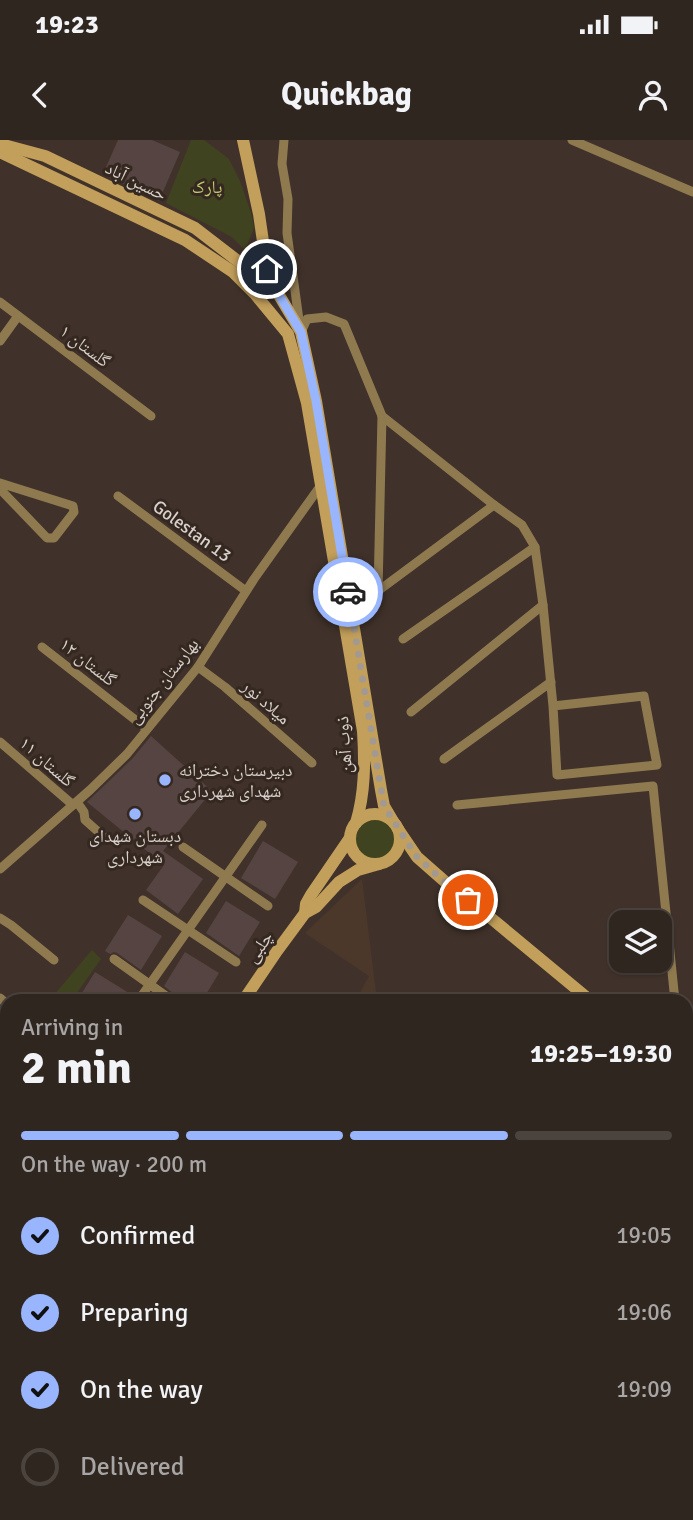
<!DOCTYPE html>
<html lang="en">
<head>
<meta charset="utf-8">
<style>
	:root { --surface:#302620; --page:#3c322d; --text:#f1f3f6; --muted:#a8a5a5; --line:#4b433e; --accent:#98b5fd }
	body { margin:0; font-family:Signika,"Noto Naskh Arabic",sans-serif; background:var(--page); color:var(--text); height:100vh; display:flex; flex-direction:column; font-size:26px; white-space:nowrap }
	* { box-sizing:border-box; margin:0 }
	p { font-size:23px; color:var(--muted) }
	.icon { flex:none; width:38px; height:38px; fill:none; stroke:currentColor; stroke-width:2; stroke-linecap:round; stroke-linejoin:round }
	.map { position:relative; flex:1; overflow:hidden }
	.details { position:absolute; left:0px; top:854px; width:693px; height:527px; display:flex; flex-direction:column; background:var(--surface); border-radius:21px 21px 0 0; box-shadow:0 2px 5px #0004,0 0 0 2px var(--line) }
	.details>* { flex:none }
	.tools { position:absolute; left:609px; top:770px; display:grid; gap:14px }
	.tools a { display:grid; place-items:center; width:63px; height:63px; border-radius:14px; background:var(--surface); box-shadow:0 2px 5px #0004,0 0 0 2px var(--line); font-size:35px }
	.pin { position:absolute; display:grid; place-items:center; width:60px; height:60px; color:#fff; margin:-30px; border:4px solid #fff; border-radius:50%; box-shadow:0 2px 7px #0007 }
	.courier { position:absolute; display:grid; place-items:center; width:70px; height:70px; margin:-35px; border:5px solid #98b5fd; border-radius:50%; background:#fff; color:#222; box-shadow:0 2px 9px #0007 }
	.headline em { font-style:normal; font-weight:800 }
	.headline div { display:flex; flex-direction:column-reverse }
	.headline { display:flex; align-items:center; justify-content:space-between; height:119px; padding:0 21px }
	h1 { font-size:46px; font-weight:800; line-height:52px }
	.bar { display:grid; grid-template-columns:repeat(4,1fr); gap:10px 7px; align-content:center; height:84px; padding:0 21px }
	.bar i { height:9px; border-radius:5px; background:var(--line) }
	.bar .current { background:var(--accent) }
	.bar p { grid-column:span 4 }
	ol { padding:0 21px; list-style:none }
	li { display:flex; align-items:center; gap:21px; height:77px }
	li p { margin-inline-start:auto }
	li .icon { padding:7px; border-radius:50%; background:var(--accent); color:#111; stroke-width:4 }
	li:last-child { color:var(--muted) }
	li i { width:38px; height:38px; border:4px solid var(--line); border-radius:50% }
	.status { display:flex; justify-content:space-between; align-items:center; height:49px; padding:0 35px; background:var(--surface); direction:ltr }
	.status svg { height:19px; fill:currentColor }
	header { display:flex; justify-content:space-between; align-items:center; height:91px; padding:0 21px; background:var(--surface); font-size:32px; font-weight:800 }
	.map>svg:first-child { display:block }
	.built { fill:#4b382b }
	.green { fill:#404320 }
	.building { fill:#554442 }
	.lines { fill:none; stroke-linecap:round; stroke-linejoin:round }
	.minor { stroke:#8f7a50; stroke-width:9 }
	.tertiary { stroke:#8f7a50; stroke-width:12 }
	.secondary { stroke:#c29f5a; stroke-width:12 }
	.done { stroke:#a39993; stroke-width:7; stroke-dasharray:0 12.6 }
	.route { stroke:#98b5fd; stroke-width:9 }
	.poi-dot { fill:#98b5fd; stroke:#352820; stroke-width:2.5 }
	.labels { text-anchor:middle; stroke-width:6; stroke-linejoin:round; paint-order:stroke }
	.street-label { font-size:18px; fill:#d8d0cb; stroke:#352820 }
	.park-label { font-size:18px; fill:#c3ca71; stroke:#352820 }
	.poi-label { font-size:18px; fill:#d8d0cb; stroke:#352820; text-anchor:start }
</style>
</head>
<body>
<div class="status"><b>19:23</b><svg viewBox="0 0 49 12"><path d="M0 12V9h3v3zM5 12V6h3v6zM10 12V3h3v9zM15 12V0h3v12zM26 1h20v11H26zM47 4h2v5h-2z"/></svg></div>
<header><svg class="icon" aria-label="back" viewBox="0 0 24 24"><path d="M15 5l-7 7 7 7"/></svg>Quickbag<svg class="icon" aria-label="person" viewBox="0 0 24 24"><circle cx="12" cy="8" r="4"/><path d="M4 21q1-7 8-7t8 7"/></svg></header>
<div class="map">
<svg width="693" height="1380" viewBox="0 0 693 1380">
	<rect width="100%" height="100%" fill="#40322a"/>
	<g class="built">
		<polygon points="362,739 377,861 356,861 369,836 305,793"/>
		<polygon points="686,1036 693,1087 693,1158 686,1167"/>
		<polygon points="686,1355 693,1360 693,1380 461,1380 454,1374 686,1374"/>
	</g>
	<g class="green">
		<polygon points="191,0 204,0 229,19 240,41 251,73 254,88 245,110 232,97 166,63"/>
		<circle cx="375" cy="700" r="22"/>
		<polygon points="92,810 101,819 71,861 49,861"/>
	</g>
	<g class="building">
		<polygon points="118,0 152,0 180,12 159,61 103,34"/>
		<polygon points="151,596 212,651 163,711 203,739 178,774 146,750 164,725 87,662 132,619"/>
		<polygon points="263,701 298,722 275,759 241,738"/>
		<polygon points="226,761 260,782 239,816 206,793"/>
		<polygon points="128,775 162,796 141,830 117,813 114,812 110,814 105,811"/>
		<polygon points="185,812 219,833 202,861 183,861 164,846"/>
		<polygon points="95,832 129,853 124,861 77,861"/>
	</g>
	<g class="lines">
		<g class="minor">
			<polyline points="284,0 282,24 288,59 287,93 300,187"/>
			<polyline points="572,0 693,52"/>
			<polyline points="0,162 151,276"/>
			<polyline points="301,192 307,179 326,177 344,184 382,276 494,365 522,385 535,407 543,465 553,566 557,635 657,625 644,556 553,566"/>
			<polyline points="0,201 18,176"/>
			<polyline points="0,343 73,366 74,372 54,398 47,398 0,349"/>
			<polyline points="118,356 246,451"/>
			<polyline points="378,451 382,276"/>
			<polyline points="378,451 494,365"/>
			<polyline points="403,499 535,407"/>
			<polyline points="42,507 147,589"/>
			<polyline points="198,527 225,547 312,623"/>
			<polyline points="411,572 543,465"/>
			<polyline points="0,602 73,665"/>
			<polyline points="444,619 551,542"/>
			<polyline points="77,662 84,672 85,680 103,696"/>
			<polyline points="457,665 653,646 675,861"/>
			<polyline points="183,707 268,766"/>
			<polyline points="0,729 90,650 127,614 198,527 254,439 321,345 324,345"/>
			<polyline points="143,760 236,822"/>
			<polyline points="0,778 11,785 54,820"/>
			<polyline points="114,819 173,861"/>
			<polyline points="0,858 7,864"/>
			<polyline points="138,861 262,685"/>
			<polyline points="686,876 693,877"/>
			<polyline points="686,979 693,979"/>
			<polyline points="0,989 7,994"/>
			<polyline points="0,1060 7,1050"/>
			<polyline points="0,1117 7,1121"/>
			<polyline points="692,1172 693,1173"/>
			<polyline points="0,1287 7,1290"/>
			<polyline points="297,1380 300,1374"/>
		</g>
		<polyline class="tertiary" points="0,1234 7,1220"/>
		<g class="secondary">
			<polyline points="243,0 259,74 267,129 273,145 301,192 316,261 381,650 384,666 394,683"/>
			<polyline points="0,4 45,16 195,88 243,125 256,128 262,120 264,111"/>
			<path d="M 0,12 L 185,100 L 233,132 L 255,154 L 288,194 L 307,263 L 363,591 C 365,623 365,653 356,683"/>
			<circle cx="375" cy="699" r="25"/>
			<polyline points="398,689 417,717 450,746 486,774 591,861"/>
			<polyline points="305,773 306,764 311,755 350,698"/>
			<polyline points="243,861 277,811 305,773 316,767 339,742 358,730 379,724"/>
			<polyline points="686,935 693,940"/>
			<polyline points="0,1182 7,1173"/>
			<polyline points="0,1194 7,1205"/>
			<polyline points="311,1374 318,1380"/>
			<polyline points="343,1374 351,1380"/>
		</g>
	</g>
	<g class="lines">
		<polyline class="done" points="348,452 384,666 417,717 450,747 468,760"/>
		<polyline class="route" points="267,129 273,145 301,192 316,261 348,452"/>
	</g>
	<g class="poi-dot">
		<circle cx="165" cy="640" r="7"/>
		<circle cx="135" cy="674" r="7"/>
	</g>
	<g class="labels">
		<g class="street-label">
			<text transform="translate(136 41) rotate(26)" y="6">حسین آباد</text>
			<text transform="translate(85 206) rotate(37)" y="6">گلستان ۱</text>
			<text transform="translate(192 391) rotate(36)" y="6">Golestan 13</text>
			<text transform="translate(88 522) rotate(38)" y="6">گلستان ۱۲</text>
			<text transform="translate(163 541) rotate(-52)" y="6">بهارستان جنوبی</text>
			<text transform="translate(266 562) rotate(41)" y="6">میلاد نور</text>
			<text transform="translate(344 605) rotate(-94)" y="6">ذوب آهن</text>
			<text transform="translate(47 622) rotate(41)" y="6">گلستان ۱۱</text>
			<text transform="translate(259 807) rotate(-55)" y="6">چلبی</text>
		</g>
		<g class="park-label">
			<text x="207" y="53">پارک</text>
		</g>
		<g class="poi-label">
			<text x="179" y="636">دبیرستان دخترانه<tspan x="179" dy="21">شهدای شهرداری</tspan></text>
			<text x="135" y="702" text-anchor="middle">دبستان شهدای<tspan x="135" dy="21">شهرداری</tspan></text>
		</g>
	</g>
</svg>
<div class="tools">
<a><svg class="icon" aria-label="layers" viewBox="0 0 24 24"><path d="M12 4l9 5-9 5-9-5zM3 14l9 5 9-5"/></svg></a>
</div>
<div class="pin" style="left:468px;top:760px;background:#ea580c"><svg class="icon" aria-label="bag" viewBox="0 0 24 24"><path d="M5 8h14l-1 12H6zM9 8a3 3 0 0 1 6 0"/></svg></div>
<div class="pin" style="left:267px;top:129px;background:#1f2937"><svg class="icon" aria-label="home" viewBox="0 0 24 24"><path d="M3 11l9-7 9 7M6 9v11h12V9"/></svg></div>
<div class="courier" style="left:348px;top:452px"><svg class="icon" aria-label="car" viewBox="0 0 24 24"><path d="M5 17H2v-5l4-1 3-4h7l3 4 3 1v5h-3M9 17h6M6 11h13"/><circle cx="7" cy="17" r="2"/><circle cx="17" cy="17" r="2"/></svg></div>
<section class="details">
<div class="headline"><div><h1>2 min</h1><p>Arriving in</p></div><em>19:25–19:30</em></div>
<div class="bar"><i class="current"></i><i class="current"></i><i class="current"></i><i></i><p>On the way · 200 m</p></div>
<ol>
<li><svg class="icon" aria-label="check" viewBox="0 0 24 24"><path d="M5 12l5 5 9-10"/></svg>Confirmed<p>19:05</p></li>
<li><svg class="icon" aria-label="check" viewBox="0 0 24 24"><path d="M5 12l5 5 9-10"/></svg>Preparing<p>19:06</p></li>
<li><svg class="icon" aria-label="check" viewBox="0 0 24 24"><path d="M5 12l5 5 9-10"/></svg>On the way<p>19:09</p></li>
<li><i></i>Delivered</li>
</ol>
</section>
</div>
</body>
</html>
